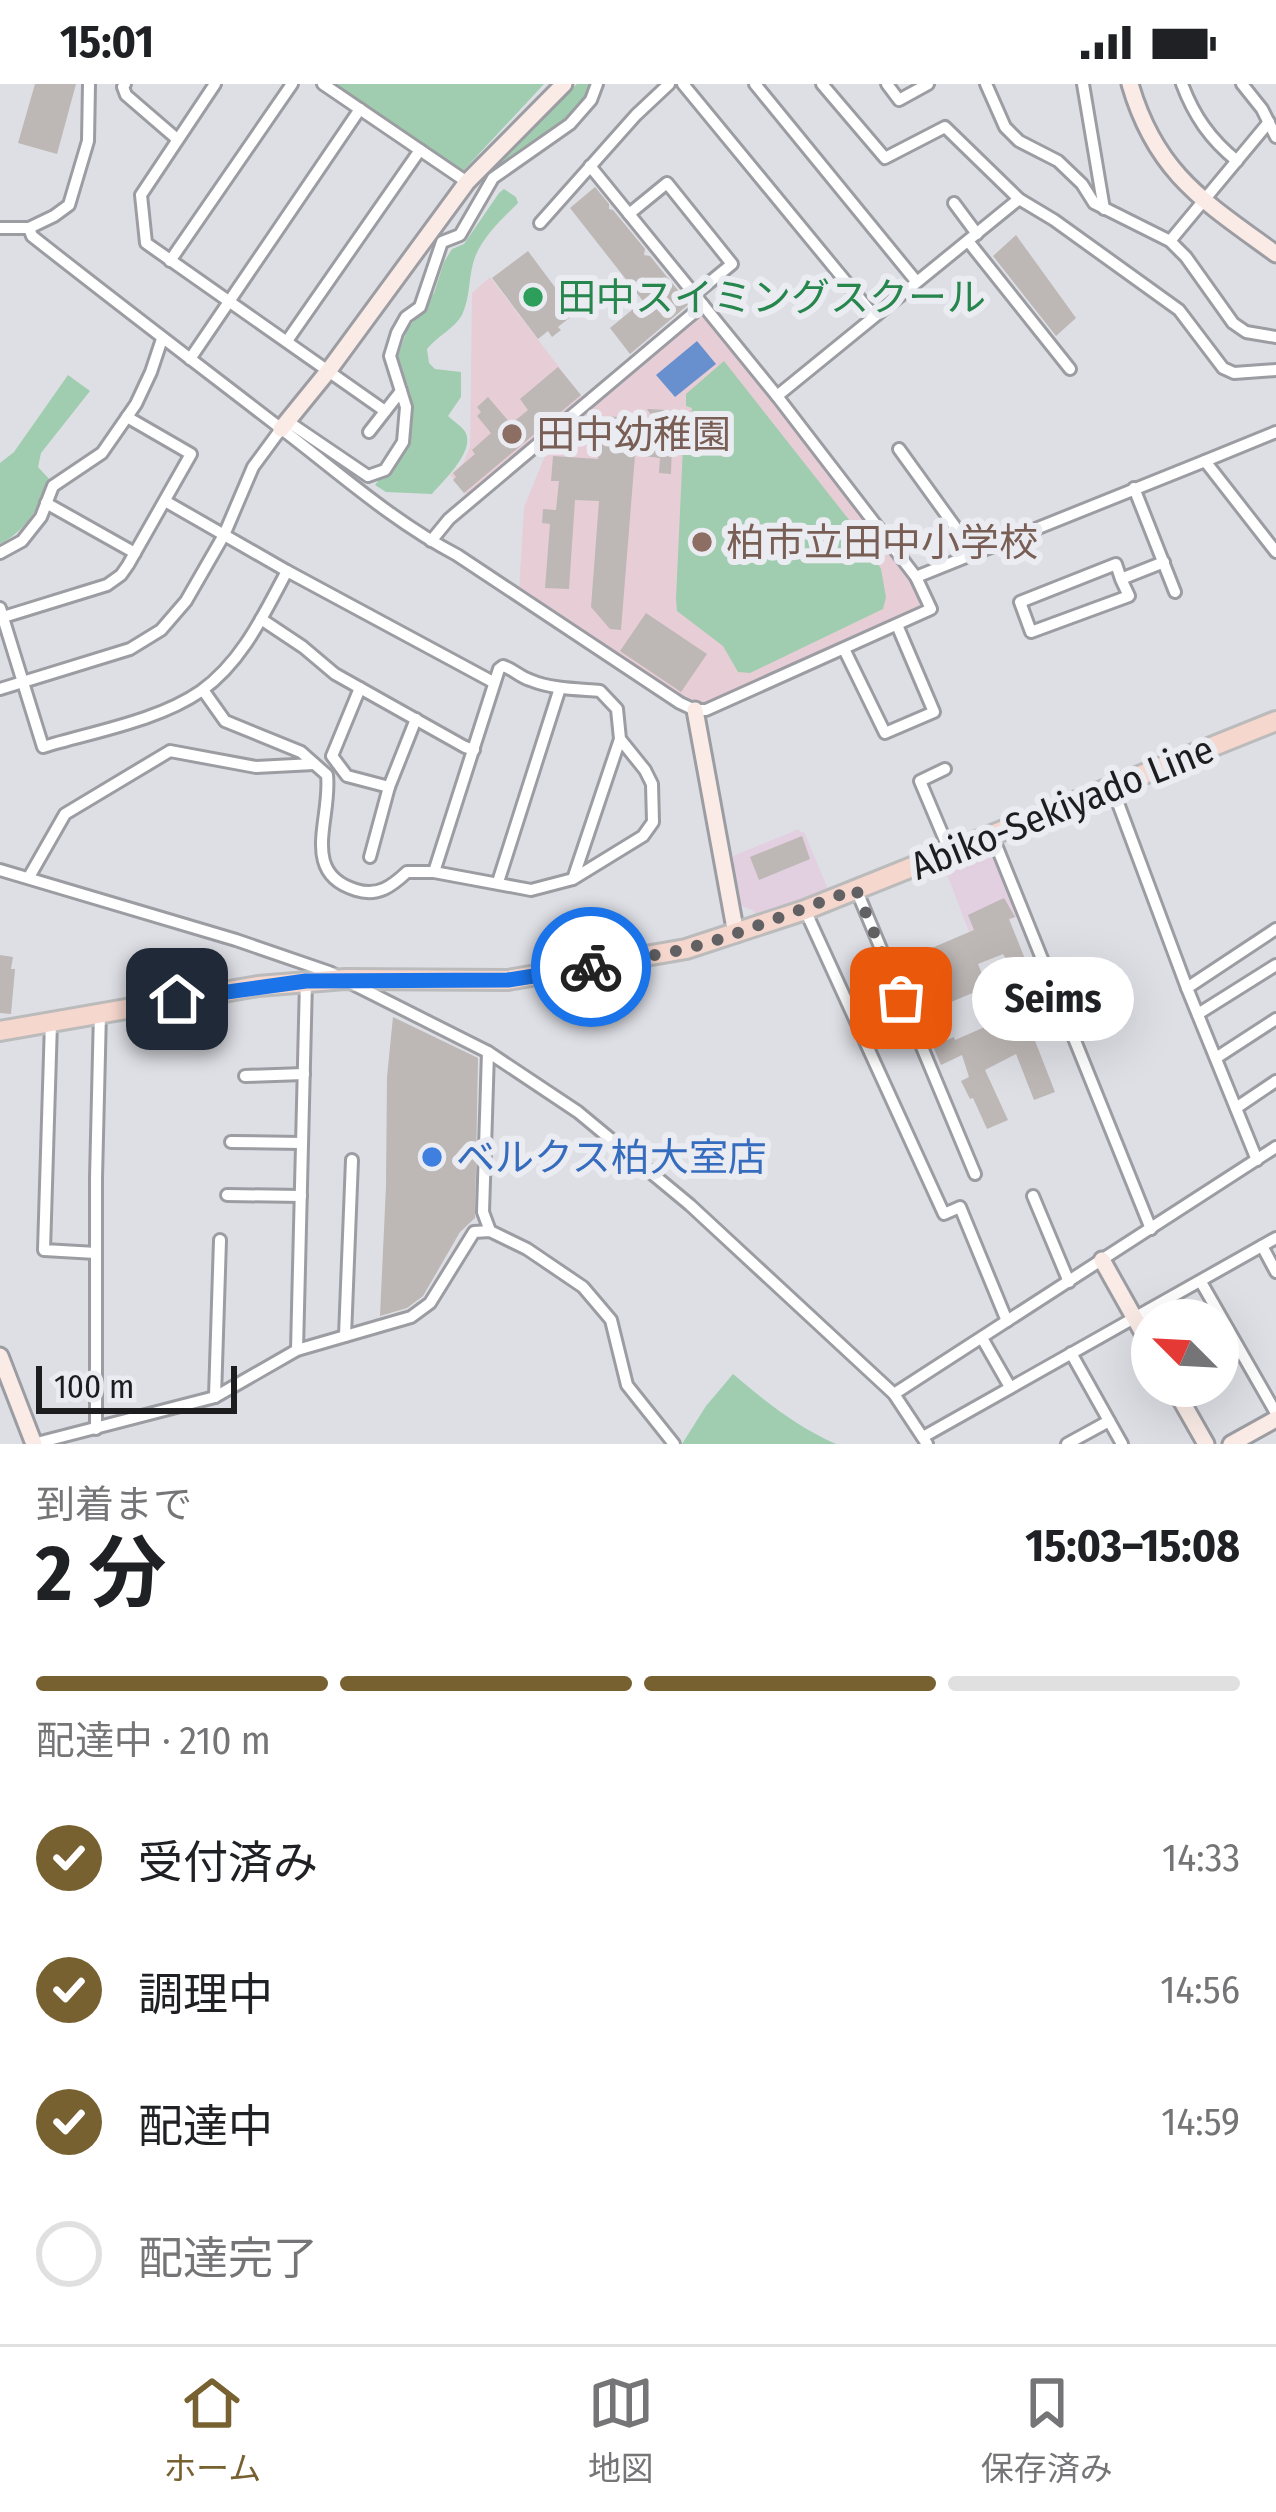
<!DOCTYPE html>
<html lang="ja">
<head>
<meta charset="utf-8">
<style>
	:root { --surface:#fff; --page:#f6f6f6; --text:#202124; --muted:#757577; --line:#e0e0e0; --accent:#786131 }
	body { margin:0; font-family:"Fira Sans Condensed","Noto Sans JP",sans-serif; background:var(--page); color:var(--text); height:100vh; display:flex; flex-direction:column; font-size:45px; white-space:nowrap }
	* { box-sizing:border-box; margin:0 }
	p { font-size:39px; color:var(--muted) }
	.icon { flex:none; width:66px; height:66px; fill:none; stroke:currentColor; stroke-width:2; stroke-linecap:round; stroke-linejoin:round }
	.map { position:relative; height:1360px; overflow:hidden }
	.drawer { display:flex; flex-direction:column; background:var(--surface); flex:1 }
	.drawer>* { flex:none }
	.needle { width:78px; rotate:294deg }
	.controls { position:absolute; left:1131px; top:1215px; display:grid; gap:24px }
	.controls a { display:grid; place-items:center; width:108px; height:108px; border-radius:50%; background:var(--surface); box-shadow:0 12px 48px #0002; font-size:60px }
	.scale { position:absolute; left:36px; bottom:30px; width:201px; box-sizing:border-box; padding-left:12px; border:6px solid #1d1d1f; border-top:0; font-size:33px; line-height:42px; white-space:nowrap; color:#1d1d1f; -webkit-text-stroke:9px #ebecf2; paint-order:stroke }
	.pin { position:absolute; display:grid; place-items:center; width:102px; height:102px; color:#fff; margin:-51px; border-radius:24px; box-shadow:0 6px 18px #0006 }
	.courier { position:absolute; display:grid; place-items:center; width:120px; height:120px; margin:-60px; border:9px solid #1a73e8; border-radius:50%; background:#fff; color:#222; box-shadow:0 3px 15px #0007 }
	.bubble { position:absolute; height:84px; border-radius:42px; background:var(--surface); box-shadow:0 12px 48px #0002; font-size:39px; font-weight:700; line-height:84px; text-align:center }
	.headline em { font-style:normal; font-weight:700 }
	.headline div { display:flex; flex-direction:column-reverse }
	.headline { display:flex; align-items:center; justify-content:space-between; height:204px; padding:0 36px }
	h1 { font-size:78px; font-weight:700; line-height:90px }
	.bar { display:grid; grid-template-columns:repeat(4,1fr); gap:18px 12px; align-content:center; height:144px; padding:0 36px }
	.bar i { height:15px; border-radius:9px; background:var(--line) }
	.bar .active { background:var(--accent) }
	.bar p { grid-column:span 4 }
	ol { padding:0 36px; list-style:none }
	li { display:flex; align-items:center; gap:36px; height:132px }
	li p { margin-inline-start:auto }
	li .icon { padding:12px; border-radius:50%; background:var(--accent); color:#fff; stroke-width:4 }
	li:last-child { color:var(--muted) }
	li i { width:66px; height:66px; border:6px solid var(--line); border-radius:50% }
	.status { display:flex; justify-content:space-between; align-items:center; height:84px; padding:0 60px; background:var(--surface); direction:ltr }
	.status svg { height:33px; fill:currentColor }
	.menu { display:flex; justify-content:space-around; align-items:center; height:168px; border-top:3px solid var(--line); background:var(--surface); font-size:33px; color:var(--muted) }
	.menu a { display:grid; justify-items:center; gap:6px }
	.menu .active { color:var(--accent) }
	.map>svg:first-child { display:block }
	.commercial { fill:#e2cfdf }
	.education { fill:#e7ced6 }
	.green { fill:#a0cdaf }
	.water { fill:#6990ce }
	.building { fill:#bdb7b5 }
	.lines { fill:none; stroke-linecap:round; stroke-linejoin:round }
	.street-casing { stroke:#9c9da2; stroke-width:16 }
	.secondary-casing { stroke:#9c9da2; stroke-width:21 }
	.primary-casing { stroke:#bbbbbc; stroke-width:24 }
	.street { stroke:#fff; stroke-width:10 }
	.secondary { stroke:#faebe6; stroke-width:15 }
	.primary { stroke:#f6d7cd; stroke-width:18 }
	.done { stroke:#616164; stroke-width:12; stroke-dasharray:0 21.6 }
	.route { stroke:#1a73e8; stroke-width:15 }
	.leisure-dot { fill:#2e9e5b; stroke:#ebecf2; stroke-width:4.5 }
	.education-dot { fill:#8d6e63; stroke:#ebecf2; stroke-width:4.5 }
	.shop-dot { fill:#3f7fe0; stroke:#ebecf2; stroke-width:4.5 }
	.labels { text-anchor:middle; stroke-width:12; stroke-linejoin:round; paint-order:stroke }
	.leisure-label { font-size:39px; fill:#27864d; stroke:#ebecf2; text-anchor:start }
	.education-label { font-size:39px; fill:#785e54; stroke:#ebecf2; text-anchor:start }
	.street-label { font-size:39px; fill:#1d1d1f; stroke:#ebecf2 }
	.shop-label { font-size:39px; fill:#366cbe; stroke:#ebecf2; text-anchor:start }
</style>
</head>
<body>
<div class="status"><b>15:01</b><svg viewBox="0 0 49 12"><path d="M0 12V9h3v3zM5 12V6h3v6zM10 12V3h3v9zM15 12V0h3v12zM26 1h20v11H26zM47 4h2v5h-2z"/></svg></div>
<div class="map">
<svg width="1276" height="1360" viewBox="0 0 1276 1360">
	<rect width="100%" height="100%" fill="#dedfe5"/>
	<g class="commercial">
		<polygon points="799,745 800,748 804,748 828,805 758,832 752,826 737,820 733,772"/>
		<polygon points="991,760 1021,831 971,853 943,780"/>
	</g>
	<g class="education">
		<polygon points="490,193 582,313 467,411 450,391 463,379 470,363 472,209"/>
		<polygon points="698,230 708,234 909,493 921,518 917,526 727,614 696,621 519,507 524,423 548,364 559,352 556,349"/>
	</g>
	<g class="green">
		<polygon points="334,0 544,0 462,88"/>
		<path d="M 577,0 L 595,0 C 580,40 533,63 499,86 L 494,83 L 509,65 Z"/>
		<path d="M 504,105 L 516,113 L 518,119 C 502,135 484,151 475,173 C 468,192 471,212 462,231 C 454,245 437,252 427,265 L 429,279 L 435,285 L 461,288 L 461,313 L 448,332 C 453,337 460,341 464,346 C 478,365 444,396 432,410 L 386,408 L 375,401 L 409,357 L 411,312 L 398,272 L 407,246 L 434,209 L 444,178 L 452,165 L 464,160 L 499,109 Z"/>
		<polygon points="724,277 861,451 881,485 886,513 883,525 750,589 738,588 723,562 677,527 676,515 683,362 689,362 692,324 686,322 686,310"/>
		<path d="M 68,291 L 90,307 L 41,369 L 38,383 L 50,396 C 39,423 27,446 0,460 L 0,379 L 14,368 Z"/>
		<path d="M 733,1290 C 766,1318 796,1342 836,1360 L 682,1360 L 706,1322 Z"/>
	</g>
	<polygon class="water" points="697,257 716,280 675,313 656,291"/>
	<g class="building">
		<polygon points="35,0 76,0 57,70 18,59"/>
		<polygon points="595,103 609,120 609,125 613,126 645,165 644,171 650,172 689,220 630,270 610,244 643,217 570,124"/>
		<polygon points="1016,151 1076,234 1056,252 993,172"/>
		<polygon points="528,167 557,206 561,204 578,227 558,243 561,246 552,253 548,247 538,255 492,194"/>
		<polygon points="558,283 581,311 464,409 453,396 456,393 453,389 475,370 472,366 491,349 477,332 481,328 477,323 488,313 511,340 528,326 520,315"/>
		<polygon points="647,325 690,327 687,360 672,359 671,390 659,389 660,374 635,371 621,546 610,545 591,523 599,417 575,416 569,505 545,504 550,440 542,439 543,425 556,426 559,397 551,397 553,372 598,375 601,332 654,335"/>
		<polygon points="646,529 707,570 681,608 620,567"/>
		<polygon points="802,752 810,775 759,796 750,773"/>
		<polygon points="1004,814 1015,833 1009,835 1039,910 1045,907 1055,934 1030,944 1055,1008 1034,1016 1016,970 985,986 1008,1036 987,1045 973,1014 970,1015 961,997 969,993 962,971 941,981 933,962 954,953 955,956 1003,935 1002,932 1024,925 1009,880 1003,870 978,880 987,903 922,930 901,877 974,846 968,831"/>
		<polygon points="0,871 13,873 11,885 15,885 11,930 0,929"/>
		<polygon points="393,933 478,974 475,1134 460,1148 423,1212 407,1224 380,1232 386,1102 387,993"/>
	</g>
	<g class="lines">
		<defs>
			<g id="street">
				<polyline points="125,0 123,3 126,11 177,55"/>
				<polyline points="215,0 141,111 146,159 385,327"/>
				<polyline points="323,0 467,98"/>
				<polyline points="683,0 874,232"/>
				<polyline points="755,0 916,197"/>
				<polyline points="822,0 885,74 945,43 1019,115"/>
				<polyline points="887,0 899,16 928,0"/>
				<polyline points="986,0 1005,43 1019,57 1058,77 1082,100 1094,119 1170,157 1186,173 1233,239 1246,248 1276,253"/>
				<polyline points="1083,0 1104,125"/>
				<path d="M 1182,0 C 1194,32 1210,55 1237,77"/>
				<polyline points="1242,0 1262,25 1276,53"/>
				<polyline points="954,119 977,150"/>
				<polyline points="629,130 667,99 732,180 694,211"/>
				<polyline points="540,139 636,31 669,0"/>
				<polyline points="0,144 29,144 54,132 69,121 88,57 89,0"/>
				<path d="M 29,144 L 32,152 C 113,216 196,279 279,343 C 337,387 392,437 457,471 L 680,619 L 695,626 L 706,626 L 931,525 L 916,493 L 777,312 L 590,82"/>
				<polyline points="968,157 1070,285"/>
				<polyline points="1170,157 1269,38"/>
				<polyline points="170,177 292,0"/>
				<polyline points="287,257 420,66"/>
				<polyline points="190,275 360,25"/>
				<polyline points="777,312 1019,115 1054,136 1179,226 1223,284 1234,289 1276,286"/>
				<polyline points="287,337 368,392 385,386 403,358 406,323 390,272 397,249 406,233 420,223 442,158 460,151 493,94 570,40 591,16 597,0"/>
				<polyline points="369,348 401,307"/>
				<polyline points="899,365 974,469"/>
				<polyline points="1205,377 1276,348"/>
				<polyline points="1134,404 1175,508"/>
				<polyline points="165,417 287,487 493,598"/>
				<polyline points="46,419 135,469"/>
				<polyline points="431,457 449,435 703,221"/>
				<polyline points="0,469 22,457 41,433 53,402 102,369 136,320 151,288 162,255"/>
				<polyline points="916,493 1205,377 1276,468"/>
				<polyline points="1121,495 1116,480 1020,518 1031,548 1129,512 1121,495 1164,478"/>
				<path d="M 0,524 L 43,663 C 92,648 158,637 201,607 C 242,578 264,530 287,487"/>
				<polyline points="0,534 107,501 121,491 128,481 191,370 127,333"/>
				<polyline points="261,535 303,563 335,590 465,663 474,666"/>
				<polyline points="844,565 885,649 934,628 897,541"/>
				<polyline points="360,604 332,672 347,692 389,703"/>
				<polyline points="0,605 130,565 161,546 186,517 224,451 253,383 281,345"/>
				<path d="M 203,606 L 225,637 L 301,668 L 327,691 C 332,734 299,789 356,806 C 378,813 392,802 407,788 L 434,788"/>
				<polyline points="945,685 920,697 950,768"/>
				<polyline points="1112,703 1187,904 1257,1076"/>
				<polyline points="992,751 1151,1145"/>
				<polyline points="370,773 389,703 416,635"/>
				<polyline points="0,786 236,856 329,888 488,968 578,1028 690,1121 894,1310 927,1360"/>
				<polyline points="29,793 65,730 170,667 256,683 314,680"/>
				<path d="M 573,795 L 620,655 L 617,625 L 600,607 C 577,605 551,605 530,596 C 520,593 513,585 503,582 L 499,585 L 434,788 L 531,806 L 573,795 L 643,752 L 653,738 L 652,700 L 645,686 L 620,655"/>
				<polyline points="498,798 560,604"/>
				<polyline points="856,805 975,1090"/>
				<polyline points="805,826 944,1130 960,1123 1007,1237"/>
				<polyline points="1187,904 1276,845"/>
				<polyline points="1198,930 1276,881"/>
				<polyline points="51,938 44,1166 96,1169"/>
				<polyline points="488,968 483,1128 490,1147"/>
				<polyline points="1216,974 1276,935"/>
				<polyline points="245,992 304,990"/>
				<polyline points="1236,1024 1276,997"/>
				<polyline points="231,1058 302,1059"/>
				<polyline points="227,1111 301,1112"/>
				<polyline points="1033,1112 1069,1198"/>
				<polyline points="1262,1162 1276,1188"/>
				<polyline points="1201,1198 1276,1329"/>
				<polyline points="345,1252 352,1076"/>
				<polyline points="982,1254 1010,1303"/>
				<polyline points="297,1266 306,897"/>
				<polyline points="1071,1269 1122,1360"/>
				<polyline points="894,1310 1276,1063"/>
				<polyline points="215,1313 220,1156"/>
				<polyline points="96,1345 96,1094 100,928"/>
				<polyline points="923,1353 1276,1154"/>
				<polyline points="33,1360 215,1313 297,1266 411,1233 430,1219 474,1148 490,1147 527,1165 583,1203 611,1236 627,1301 674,1360"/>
				<polyline points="1067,1360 1109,1337"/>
			</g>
			<g id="secondary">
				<path d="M 1130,0 C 1156,90 1205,118 1276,170"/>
				<polyline points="281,345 329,286 467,98 564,0"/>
				<polyline points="695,626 736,850"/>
				<polyline points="1102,1176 1152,1265"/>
				<polyline points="0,1272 34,1360"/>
				<polyline points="1173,1302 1206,1360"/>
				<polyline points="1231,1360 1276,1335"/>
			</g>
			<polyline id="primary" points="0,947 258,902 345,895 508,896 686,865 805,826 1276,637"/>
		</defs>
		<use href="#street" class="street-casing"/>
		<use href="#secondary" class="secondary-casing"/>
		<use href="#primary" class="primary-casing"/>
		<use href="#street" class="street"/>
		<use href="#secondary" class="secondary"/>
		<use href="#primary" class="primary"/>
	</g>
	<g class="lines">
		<polyline class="done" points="591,883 686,865 724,854 856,805 901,914"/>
		<polyline class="route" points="177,915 306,897 508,896 591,883"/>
	</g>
	<circle class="leisure-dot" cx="533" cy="213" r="12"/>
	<g class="education-dot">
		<circle cx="512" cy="350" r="12"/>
		<circle cx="702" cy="458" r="12"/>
	</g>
	<circle class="shop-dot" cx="432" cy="1073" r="12"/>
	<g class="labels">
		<g class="leisure-label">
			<text x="557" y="227">田中スイミングスクール</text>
		</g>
		<g class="education-label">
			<text x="536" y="364">田中幼稚園</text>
			<text x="726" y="472">柏市立田中小学校</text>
		</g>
		<g class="street-label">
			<text transform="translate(1062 723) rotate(-22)" y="14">Abiko-Sekiyado Line</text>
		</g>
		<g class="shop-label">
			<text x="456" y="1087">ベルクス柏大室店</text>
		</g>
	</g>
</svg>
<div class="controls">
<a><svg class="needle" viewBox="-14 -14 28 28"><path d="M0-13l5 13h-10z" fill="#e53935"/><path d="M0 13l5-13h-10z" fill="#757577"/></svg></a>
</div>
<div class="scale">100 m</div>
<div class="pin" style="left:901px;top:914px;background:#ea580c"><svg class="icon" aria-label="bag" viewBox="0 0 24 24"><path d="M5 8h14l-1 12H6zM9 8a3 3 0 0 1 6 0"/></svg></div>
<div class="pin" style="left:177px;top:915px;background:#1f2937"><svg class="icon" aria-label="home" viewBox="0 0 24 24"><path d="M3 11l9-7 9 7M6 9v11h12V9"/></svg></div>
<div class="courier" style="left:591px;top:883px"><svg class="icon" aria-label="bike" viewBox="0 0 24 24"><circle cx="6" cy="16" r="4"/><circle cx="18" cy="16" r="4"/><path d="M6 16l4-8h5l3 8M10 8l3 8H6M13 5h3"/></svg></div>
<div class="bubble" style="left:972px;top:873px;width:162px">Seims</div>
</div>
<section class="drawer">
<div class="headline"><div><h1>2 分</h1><p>到着まで</p></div><em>15:03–15:08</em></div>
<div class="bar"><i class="active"></i><i class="active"></i><i class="active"></i><i></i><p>配達中 · 210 m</p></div>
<ol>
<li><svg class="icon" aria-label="check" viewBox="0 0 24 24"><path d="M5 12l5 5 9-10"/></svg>受付済み<p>14:33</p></li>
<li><svg class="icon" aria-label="check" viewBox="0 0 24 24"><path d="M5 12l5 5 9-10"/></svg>調理中<p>14:56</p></li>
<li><svg class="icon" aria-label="check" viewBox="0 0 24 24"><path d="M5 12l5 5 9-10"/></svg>配達中<p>14:59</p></li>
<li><i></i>配達完了</li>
</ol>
</section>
<nav class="menu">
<a class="active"><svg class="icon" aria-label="home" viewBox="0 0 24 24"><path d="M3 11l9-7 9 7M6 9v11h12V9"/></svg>ホーム</a>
<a><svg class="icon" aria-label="map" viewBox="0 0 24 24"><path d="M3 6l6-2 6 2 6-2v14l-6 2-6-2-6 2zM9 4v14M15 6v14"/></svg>地図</a>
<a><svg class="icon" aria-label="saved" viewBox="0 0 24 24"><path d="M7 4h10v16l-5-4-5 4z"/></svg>保存済み</a>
</nav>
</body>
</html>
